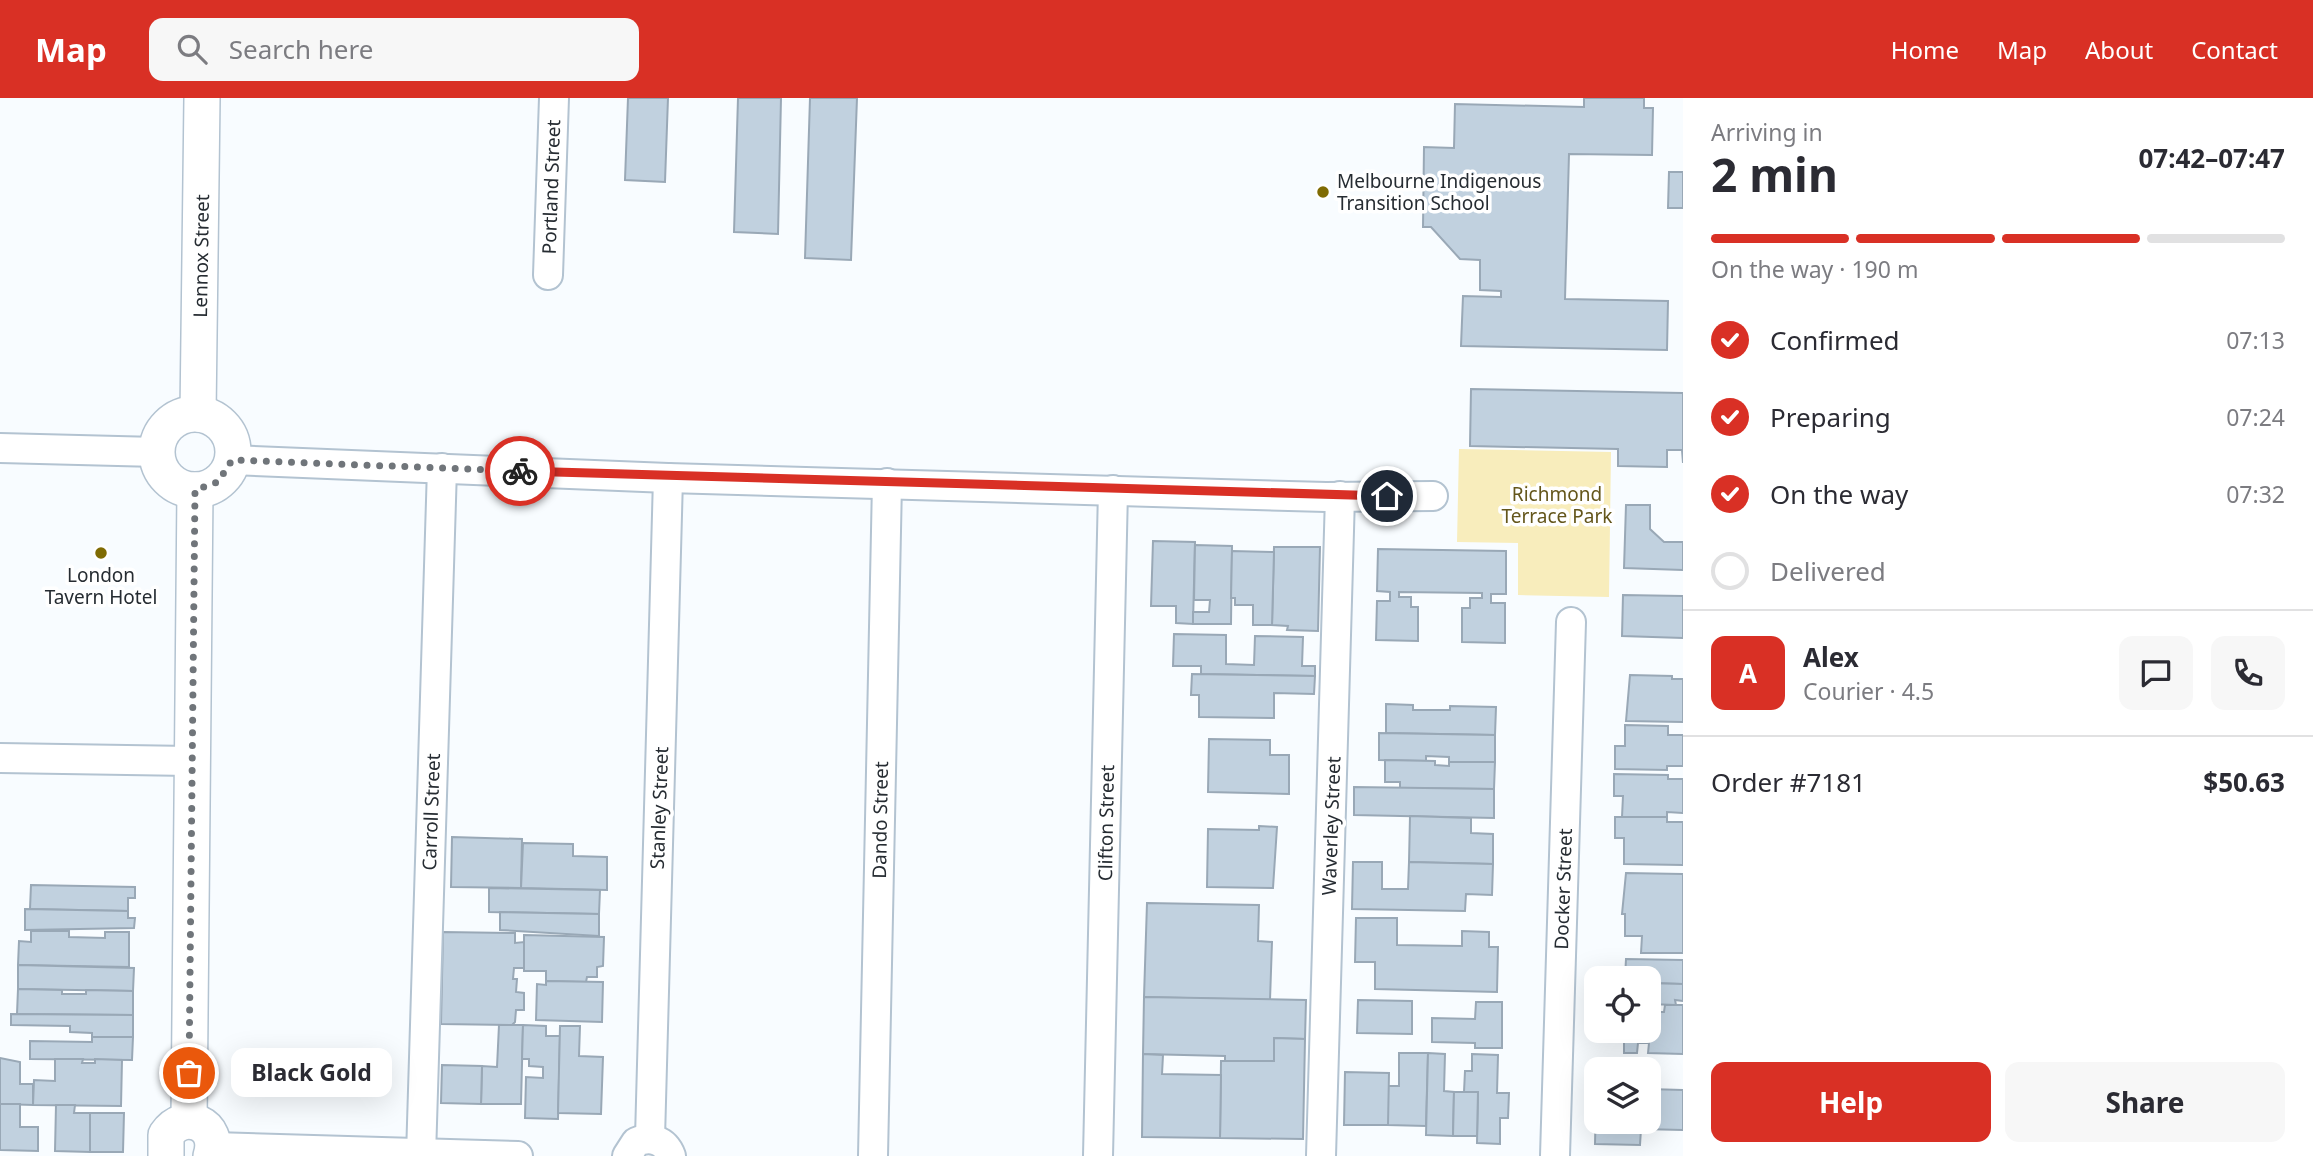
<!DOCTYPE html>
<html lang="en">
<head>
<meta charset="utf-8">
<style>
	:root { --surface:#fff; --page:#f7f7f7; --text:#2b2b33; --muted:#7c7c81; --line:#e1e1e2; --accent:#d93025 }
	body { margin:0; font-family:"Noto Sans",sans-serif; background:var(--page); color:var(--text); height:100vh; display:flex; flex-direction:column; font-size:26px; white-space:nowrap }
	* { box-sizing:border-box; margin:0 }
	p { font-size:23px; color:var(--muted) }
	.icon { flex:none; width:38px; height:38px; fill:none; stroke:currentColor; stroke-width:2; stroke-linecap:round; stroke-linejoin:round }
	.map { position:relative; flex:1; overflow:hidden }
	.details { display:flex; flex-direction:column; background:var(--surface); width:630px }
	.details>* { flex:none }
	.fabs { position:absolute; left:1584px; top:868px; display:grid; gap:14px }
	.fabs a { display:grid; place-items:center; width:77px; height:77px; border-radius:14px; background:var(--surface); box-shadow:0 7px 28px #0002; font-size:35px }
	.pin { position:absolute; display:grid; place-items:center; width:60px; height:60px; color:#fff; margin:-30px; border:4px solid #fff; border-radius:50%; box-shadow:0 2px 7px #0007 }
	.courier { position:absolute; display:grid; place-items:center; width:70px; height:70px; margin:-35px; border:5px solid #d93025; border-radius:50%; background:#fff; color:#222; box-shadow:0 2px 9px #0007 }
	.bubble { position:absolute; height:49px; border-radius:14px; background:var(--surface); box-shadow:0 7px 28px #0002; font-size:23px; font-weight:700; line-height:49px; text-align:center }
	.overview em { font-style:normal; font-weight:700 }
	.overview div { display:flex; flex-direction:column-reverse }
	.overview { display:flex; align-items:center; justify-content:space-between; height:119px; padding:0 28px }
	h1 { font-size:46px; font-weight:700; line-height:52px }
	.bar { display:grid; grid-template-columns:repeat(4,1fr); gap:10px 7px; align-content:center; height:84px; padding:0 28px }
	.bar i { height:9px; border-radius:5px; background:var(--line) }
	.bar .current { background:var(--accent) }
	.bar p { grid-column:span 4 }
	.line { display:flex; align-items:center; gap:18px; padding:0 28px; border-top:2px solid var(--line) }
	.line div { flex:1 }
	.round { display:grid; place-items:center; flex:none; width:74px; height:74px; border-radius:14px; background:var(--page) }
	ol { padding:0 28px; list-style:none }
	li { display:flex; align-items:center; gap:21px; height:77px }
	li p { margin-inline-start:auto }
	li .icon { padding:7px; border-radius:50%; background:var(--accent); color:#fff; stroke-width:4 }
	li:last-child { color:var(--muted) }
	li i { width:38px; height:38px; border:4px solid var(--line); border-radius:50% }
	.action { display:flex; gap:14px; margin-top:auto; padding:14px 28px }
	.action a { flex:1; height:80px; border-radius:14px; background:var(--accent); color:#fff; font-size:28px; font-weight:700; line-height:80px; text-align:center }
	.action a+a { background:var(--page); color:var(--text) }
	header { display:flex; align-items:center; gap:42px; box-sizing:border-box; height:98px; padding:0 35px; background:var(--accent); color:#fff }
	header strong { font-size:33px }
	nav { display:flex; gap:38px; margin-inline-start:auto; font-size:24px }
	.search { width:490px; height:63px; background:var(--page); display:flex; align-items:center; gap:18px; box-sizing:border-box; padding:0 24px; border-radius:14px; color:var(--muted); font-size:26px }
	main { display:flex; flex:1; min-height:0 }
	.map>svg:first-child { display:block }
	.green { fill:#f8edbc }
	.building { fill:#c1d1df; stroke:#99a8b6; stroke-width:2 }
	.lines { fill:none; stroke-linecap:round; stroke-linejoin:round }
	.minor-casing { stroke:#b3c3d1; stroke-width:32 }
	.tertiary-casing { stroke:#b3c3d1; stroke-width:38 }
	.minor { stroke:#fff; stroke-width:28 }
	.tertiary { stroke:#fff; stroke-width:35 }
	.done { stroke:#70757a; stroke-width:7; stroke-dasharray:0 12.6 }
	.route { stroke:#d93025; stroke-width:9 }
	.poi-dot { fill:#7f6b03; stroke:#fff; stroke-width:2.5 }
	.labels { text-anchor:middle; stroke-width:7; stroke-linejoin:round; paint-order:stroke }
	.poi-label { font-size:19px; fill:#262c32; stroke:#fff; text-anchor:start }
	.street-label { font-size:19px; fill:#262c32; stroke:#fff }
	.park-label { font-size:19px; fill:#64561b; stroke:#fff }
</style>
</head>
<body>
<header>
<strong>Map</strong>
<div class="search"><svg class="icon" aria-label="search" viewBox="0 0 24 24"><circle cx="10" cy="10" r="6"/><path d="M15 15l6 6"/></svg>Search here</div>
<nav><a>Home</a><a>Map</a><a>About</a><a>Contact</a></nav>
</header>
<main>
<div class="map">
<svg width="1683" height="1058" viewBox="0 0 1683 1058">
	<rect width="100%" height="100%" fill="#f8fcff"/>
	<polygon class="green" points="1459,351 1611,354 1609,499 1518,497 1518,445 1457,444"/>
	<g class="building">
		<polygon points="628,0 668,0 665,84 625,82"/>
		<polygon points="738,0 781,0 778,136 734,134"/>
		<polygon points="810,0 857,0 851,162 805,160"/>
		<polygon points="1584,0 1644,0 1644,10 1653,10 1652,57 1569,56 1565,201 1668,203 1667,252 1461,248 1463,198 1501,199 1501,193 1480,192 1480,162 1460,161 1431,129 1423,129 1424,49 1454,50 1455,6 1584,9"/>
		<polygon points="1669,74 1683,74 1683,110 1668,110"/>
		<polygon points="1471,291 1683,295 1683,365 1682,352 1667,352 1667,369 1618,368 1618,351 1470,348"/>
		<polygon points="1626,407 1650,407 1650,431 1664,444 1683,444 1683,472 1624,470"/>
		<polygon points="1153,443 1195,444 1193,526 1176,525 1176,508 1151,508"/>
		<polygon points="1195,447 1232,448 1231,526 1193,526 1193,514 1209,514 1210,502 1194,502"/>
		<polygon points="1274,449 1320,449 1318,533 1287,532 1288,528 1272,527"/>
		<polygon points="1378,451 1506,453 1506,496 1491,496 1491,505 1505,505 1505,545 1462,544 1462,510 1470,510 1470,500 1482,500 1482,495 1399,494 1399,499 1411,499 1411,509 1418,509 1418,543 1376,542 1377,503 1390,503 1390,494 1377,493"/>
		<polygon points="1232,453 1274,454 1272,527 1253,527 1253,507 1235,507 1235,500 1231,500"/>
		<polygon points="1623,497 1683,498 1683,540 1622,538"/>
		<polygon points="1174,536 1226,537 1226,566 1254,567 1255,538 1303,539 1302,568 1315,568 1315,578 1201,576 1201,568 1173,568"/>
		<polygon points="1192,576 1315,578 1314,596 1274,595 1274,620 1199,619 1199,597 1191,597"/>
		<polygon points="1630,577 1672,578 1672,581 1683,581 1683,624 1626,623"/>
		<polygon points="1386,606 1413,607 1413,612 1450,612 1450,608 1496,609 1495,637 1386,635"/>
		<polygon points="1625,627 1668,628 1668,637 1683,637 1683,668 1667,668 1667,672 1615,671 1615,648 1625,648"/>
		<polygon points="1379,635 1495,637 1495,664 1449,664 1449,659 1426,658 1426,663 1379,662"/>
		<polygon points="1209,641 1270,642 1270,657 1289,657 1289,696 1208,694"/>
		<polygon points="1385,662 1435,663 1435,667 1449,668 1449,664 1495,664 1494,691 1400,690 1400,684 1385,684"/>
		<polygon points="1614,676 1668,677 1668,681 1683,681 1683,715 1667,714 1667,719 1622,719 1623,698 1614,698"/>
		<polygon points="1354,689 1494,691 1494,720 1354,717"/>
		<polygon points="1410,718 1471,720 1471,735 1493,736 1493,766 1409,764"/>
		<polygon points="1615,719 1667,719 1667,724 1683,724 1683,767 1624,766 1624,740 1615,740"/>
		<polygon points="1259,728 1277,729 1273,790 1207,789 1208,731 1259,732"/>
		<polygon points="452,739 522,741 521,790 451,789"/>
		<polygon points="523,745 573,746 573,758 607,759 607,792 521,790"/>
		<polygon points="1353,764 1382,764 1382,791 1408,791 1409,764 1493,766 1492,797 1466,796 1465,813 1352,811"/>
		<polygon points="1626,775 1683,776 1683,855 1641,855 1642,838 1625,838 1625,816 1622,816"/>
		<polygon points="31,787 135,789 135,800 128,800 128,813 30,811"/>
		<polygon points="489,790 600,792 599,816 489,814"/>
		<polygon points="1147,805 1259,807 1258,843 1272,844 1270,902 1144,899"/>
		<polygon points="25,811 128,813 128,820 135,820 134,830 25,832"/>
		<polygon points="500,814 599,816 599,838 500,832"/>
		<polygon points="1356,820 1397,820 1397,847 1462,848 1462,833 1489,834 1489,849 1498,849 1497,894 1375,891 1375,864 1355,864"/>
		<polygon points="31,833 69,833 69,839 105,840 105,834 129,834 129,869 18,867 19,843 31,844"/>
		<polygon points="443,834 515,835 515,845 524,844 524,870 514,870 513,881 517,881 516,894 524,895 524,912 516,912 515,924 512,927 441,926"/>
		<polygon points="524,837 604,839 603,868 597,869 597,879 587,879 586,884 546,883 546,873 524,873"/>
		<polygon points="1626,861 1683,862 1683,886 1648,885 1648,880 1625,880"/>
		<polygon points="18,867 134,870 133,893 18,891"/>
		<polygon points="546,883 603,884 602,924 536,922 537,886 546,887"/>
		<polygon points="1648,885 1683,886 1683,903 1675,902 1676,907 1648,906"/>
		<polygon points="18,891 62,892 62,896 86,896 86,892 133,893 133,917 17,916"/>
		<polygon points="1144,899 1306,902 1305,941 1274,940 1274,963 1225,963 1225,958 1143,956"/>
		<polygon points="1358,902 1412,903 1412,936 1357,935"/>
		<polygon points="1476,904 1502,904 1502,950 1475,950 1475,945 1432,944 1432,920 1475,921"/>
		<polygon points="1665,907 1683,907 1683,956 1648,955 1649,945 1638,945 1637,955 1624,955 1624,940 1617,940 1617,933 1648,933 1648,914 1664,914"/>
		<polygon points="11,916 133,917 133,939 92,939 92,935 70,934 70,928 11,927"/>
		<polygon points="499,927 523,927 521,1006 481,1006 482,968 497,969"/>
		<polygon points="523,927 546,928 546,938 560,938 558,1021 525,1020 526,979 543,980 543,969 529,968 529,961 522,961"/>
		<polygon points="560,928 580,928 579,958 603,959 601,1016 558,1015"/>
		<polygon points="92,939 133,939 132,962 30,961 30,943 92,944"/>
		<polygon points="1274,940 1305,941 1303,1041 1220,1040 1221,963 1274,963"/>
		<polygon points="1399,955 1428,955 1426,1028 1388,1027 1388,988 1399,988"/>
		<polygon points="1428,955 1445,956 1444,993 1454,994 1453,1038 1426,1037"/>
		<polygon points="1143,956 1163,957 1162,976 1221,977 1220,1040 1142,1039"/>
		<polygon points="1472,956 1498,957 1497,995 1509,995 1508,1020 1500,1020 1500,1046 1477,1045 1478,994 1464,994 1465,973 1472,973"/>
		<polygon points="0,960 20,964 20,986 33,986 33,1007 0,1006"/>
		<polygon points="55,961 83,961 82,965 95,965 95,961 122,962 121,1008 33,1007 34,982 55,983"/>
		<polygon points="442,967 482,968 481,1006 441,1005"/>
		<polygon points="1345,974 1389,975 1388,1027 1344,1027"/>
		<polygon points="1648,991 1683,992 1683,1032 1641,1031 1640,1047 1595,1046 1596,1002 1596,1024 1648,1024"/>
		<polygon points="1454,994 1478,994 1477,1038 1453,1038"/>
		<polygon points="0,1006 20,1006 20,1029 38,1029 38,1053 0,1052"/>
		<polygon points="56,1007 75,1007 74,1015 90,1015 90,1054 55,1053"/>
		<polygon points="90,1015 124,1015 123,1054 90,1054"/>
	</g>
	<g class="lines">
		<defs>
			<g id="minor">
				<polyline points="548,177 554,0"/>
				<polyline points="0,350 157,354"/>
				<polyline points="232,362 668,380 1326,399 1433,398"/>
				<polyline points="0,660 190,663"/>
				<polyline points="650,1040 668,380"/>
				<polyline points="214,1049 518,1058"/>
				<polyline points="421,1058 442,370"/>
				<path d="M 627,1058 L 636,1044 C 651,1038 665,1042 671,1058"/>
				<polyline points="873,1058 887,385"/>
				<polyline points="1098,1058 1113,392"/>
				<polyline points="1321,1058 1340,398"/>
				<polyline points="1555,1058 1571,524"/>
			</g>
			<g id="tertiary">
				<polyline points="198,316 202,0"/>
				<circle cx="195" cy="354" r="38"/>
				<polyline points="189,1022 195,392"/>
				<path d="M 166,1058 L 166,1037 C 184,1010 221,1026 211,1058"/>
			</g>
		</defs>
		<use href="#minor" class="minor-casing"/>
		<use href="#tertiary" class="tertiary-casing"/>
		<use href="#minor" class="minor"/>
		<use href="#tertiary" class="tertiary"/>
	</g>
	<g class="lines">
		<polyline class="done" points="189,975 195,392 218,384 232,362 520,373"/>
		<polyline class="route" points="520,373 1387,398"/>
	</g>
	<g class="poi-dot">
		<circle cx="1323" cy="94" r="7"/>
		<circle cx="101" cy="455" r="7"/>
	</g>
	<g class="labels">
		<g class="poi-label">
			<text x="1337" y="90">Melbourne Indigenous<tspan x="1337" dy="22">Transition School</tspan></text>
			<text x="101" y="484" text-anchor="middle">London<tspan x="101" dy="22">Tavern Hotel</tspan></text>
		</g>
		<g class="street-label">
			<text transform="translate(551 89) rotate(-88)" y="7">Portland Street</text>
			<text transform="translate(201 158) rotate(-89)" y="7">Lennox Street</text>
			<text transform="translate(659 710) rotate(-88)" y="7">Stanley Street</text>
			<text transform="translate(431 714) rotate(-88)" y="7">Carroll Street</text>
			<text transform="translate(880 722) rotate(-89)" y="7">Dando Street</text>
			<text transform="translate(1106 725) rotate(-89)" y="7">Clifton Street</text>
			<text transform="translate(1331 728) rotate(-88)" y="7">Waverley Street</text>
			<text transform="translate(1563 791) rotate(-88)" y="7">Docker Street</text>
		</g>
		<g class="park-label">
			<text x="1557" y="403">Richmond<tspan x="1557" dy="22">Terrace Park</tspan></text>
		</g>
	</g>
</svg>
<div class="fabs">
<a><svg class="icon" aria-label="locate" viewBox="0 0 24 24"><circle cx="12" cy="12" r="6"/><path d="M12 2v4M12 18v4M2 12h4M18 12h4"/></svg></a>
<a><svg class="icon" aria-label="layers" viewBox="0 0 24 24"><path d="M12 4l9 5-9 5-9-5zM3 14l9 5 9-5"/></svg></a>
</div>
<div class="pin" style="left:189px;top:975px;background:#ea580c"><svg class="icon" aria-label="bag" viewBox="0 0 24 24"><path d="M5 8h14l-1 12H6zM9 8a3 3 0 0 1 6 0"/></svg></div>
<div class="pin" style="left:1387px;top:398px;background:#1f2937"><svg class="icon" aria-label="home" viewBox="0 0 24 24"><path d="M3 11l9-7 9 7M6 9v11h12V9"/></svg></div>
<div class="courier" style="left:520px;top:373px"><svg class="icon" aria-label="bike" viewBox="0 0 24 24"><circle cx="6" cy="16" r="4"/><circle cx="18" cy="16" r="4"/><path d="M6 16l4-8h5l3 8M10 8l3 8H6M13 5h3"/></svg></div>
<div class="bubble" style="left:231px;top:950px;width:161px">Black Gold</div>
</div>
<section class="details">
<div class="overview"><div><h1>2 min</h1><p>Arriving in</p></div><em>07:42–07:47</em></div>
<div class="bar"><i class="current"></i><i class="current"></i><i class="current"></i><i></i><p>On the way · 190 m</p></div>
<ol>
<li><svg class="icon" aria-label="check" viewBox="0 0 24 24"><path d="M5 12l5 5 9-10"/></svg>Confirmed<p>07:13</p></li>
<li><svg class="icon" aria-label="check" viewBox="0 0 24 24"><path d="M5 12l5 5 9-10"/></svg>Preparing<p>07:24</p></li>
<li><svg class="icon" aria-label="check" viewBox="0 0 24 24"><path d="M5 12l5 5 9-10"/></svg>On the way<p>07:32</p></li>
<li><i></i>Delivered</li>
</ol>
<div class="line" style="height:126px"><b class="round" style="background:var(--accent);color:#fff">A</b><div><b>Alex</b><p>Courier · 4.5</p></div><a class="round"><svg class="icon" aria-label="chat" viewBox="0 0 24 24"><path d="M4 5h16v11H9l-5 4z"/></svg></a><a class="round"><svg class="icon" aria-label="phone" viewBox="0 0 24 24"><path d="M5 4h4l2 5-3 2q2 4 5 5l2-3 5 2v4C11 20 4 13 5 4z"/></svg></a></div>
<div class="line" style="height:91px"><div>Order #7181</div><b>$50.63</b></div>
<div class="action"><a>Help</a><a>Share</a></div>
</section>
</main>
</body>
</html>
